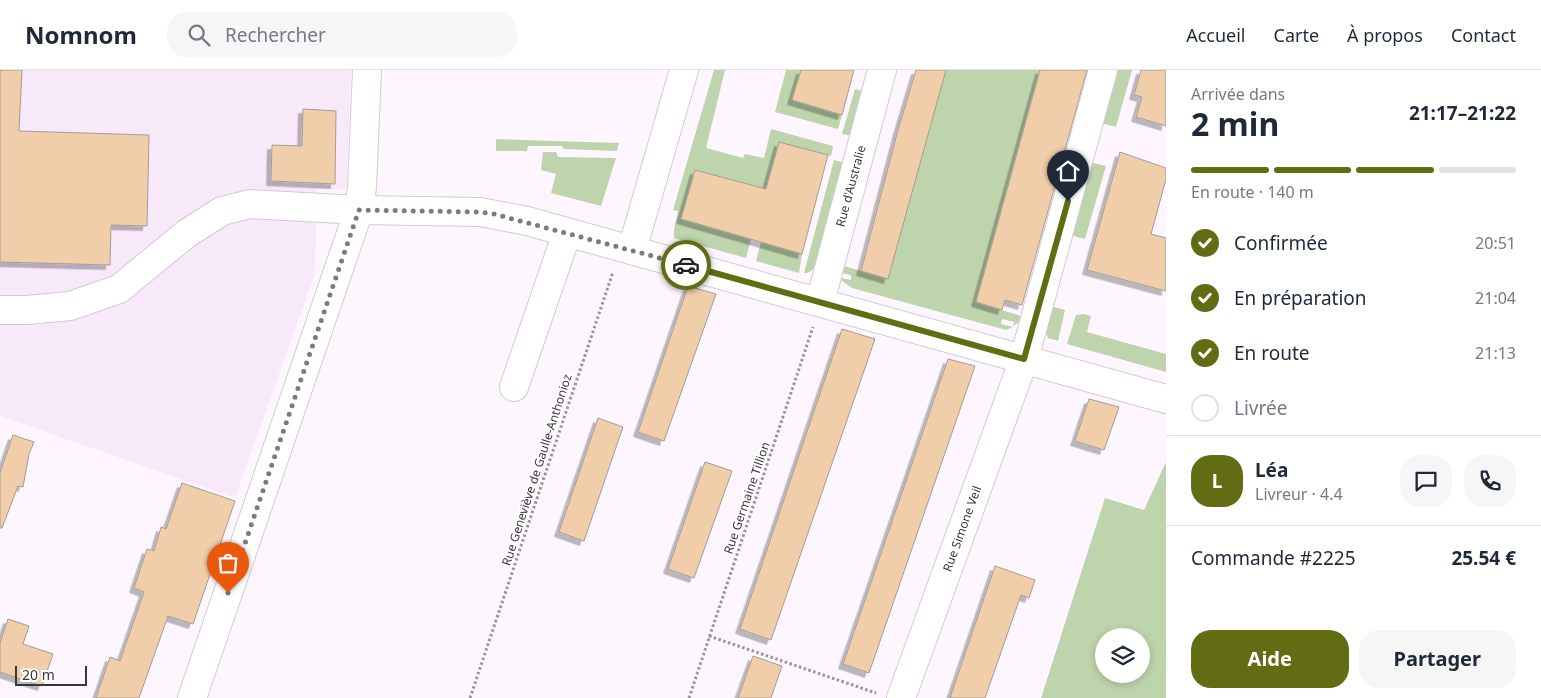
<!DOCTYPE html>
<html lang="fr">
<head>
<meta charset="utf-8">
<style>
	:root { --surface:#fff; --page:#f6f6f7; --text:#1f2937; --muted:#747a83; --line:#e0e1e3; --accent:#616c13 }
	body { margin:0; font-family:"Noto Sans",sans-serif; background:var(--page); color:var(--text); height:100vh; display:flex; flex-direction:column; font-size:19px; white-space:nowrap }
	* { box-sizing:border-box; margin:0 }
	p { font-size:16px; color:var(--muted) }
	.icon { flex:none; width:28px; height:28px; fill:none; stroke:currentColor; stroke-width:2; stroke-linecap:round; stroke-linejoin:round }
	.map { position:relative; flex:1; overflow:hidden }
	.side { display:flex; flex-direction:column; background:var(--surface); width:375px }
	.side>* { flex:none }
	.buttons { position:absolute; left:1095px; top:558px; display:grid; gap:10px }
	.buttons a { display:grid; place-items:center; width:55px; height:55px; border-radius:50%; background:var(--surface); box-shadow:0 2px 8px #0003; font-size:25px }
	.scale { position:absolute; left:15px; bottom:12px; width:72px; box-sizing:border-box; padding-left:5px; border:2px solid #3a363a; border-top:0; font-size:14px; line-height:18px; white-space:nowrap; color:#3a363a; -webkit-text-stroke:4px #fff; paint-order:stroke }
	.pin { position:absolute; display:grid; place-items:center; width:42px; height:42px; color:#fff; margin:-51px -21px; border-radius:50% 50% 50% 0; rotate:-45deg; box-shadow:0 0 5px #0007 }
	.pin .icon { rotate:45deg }
	.courier { position:absolute; display:grid; place-items:center; width:50px; height:50px; margin:-25px; border:4px solid #616c13; border-radius:50%; background:#fff; color:#222; box-shadow:0 1px 6px #0007 }
	.head em { font-style:normal; font-weight:700 }
	.head div { display:flex; flex-direction:column-reverse }
	.head { display:flex; align-items:center; justify-content:space-between; height:85px; padding:0 25px }
	h1 { font-size:32px; font-weight:700; line-height:38px }
	.bar { display:grid; grid-template-columns:repeat(4,1fr); gap:8px 5px; align-content:center; height:60px; padding:0 25px }
	.bar i { height:6px; border-radius:4px; background:var(--line) }
	.bar .current { background:var(--accent) }
	.bar p { grid-column:span 4 }
	.line { display:flex; align-items:center; gap:12px; padding:0 25px; border-top:1px solid var(--line) }
	.line div { flex:1 }
	.round { display:grid; place-items:center; flex:none; width:52px; height:52px; border-radius:20px; background:var(--page) }
	ol { padding:0 25px; list-style:none }
	li { display:flex; align-items:center; gap:15px; height:55px }
	li p { margin-inline-start:auto }
	li .icon { padding:5px; border-radius:50%; background:var(--accent); color:#fff; stroke-width:4 }
	li:last-child { color:var(--muted) }
	li i { width:28px; height:28px; border:2px solid var(--line); border-radius:50% }
	.action { display:flex; gap:10px; margin-top:auto; padding:10px 25px }
	.action a { flex:1; height:58px; border-radius:20px; background:var(--accent); color:#fff; font-size:20px; font-weight:700; line-height:58px; text-align:center }
	.action a+a { background:var(--page); color:var(--text) }
	header { display:flex; align-items:center; gap:30px; box-sizing:border-box; height:70px; padding:0 25px; background:var(--surface); border-bottom:1px solid var(--line) }
	header strong { font-size:24px }
	nav { display:flex; gap:28px; margin-inline-start:auto; font-size:18px }
	.search { width:350px; height:45px; background:var(--page); display:flex; align-items:center; gap:12px; box-sizing:border-box; padding:0 18px; border-radius:20px; color:var(--muted); font-size:19px }
	main { display:flex; flex:1; min-height:0 }
	.map>svg:first-child { display:block }
	.built { fill:#f7e9f9 }
	.green { fill:#bed4ac; fill-rule:evenodd }
	.building { fill:#f0ceaa; stroke:#a49c93; filter:url(#shadow) }
	.lines { fill:none; stroke-linecap:round; stroke-linejoin:round }
	.minor-casing { stroke:#d2cad3; stroke-width:30 }
	.path { stroke:#989299; stroke-width:3; stroke-dasharray:2.5 2.5; stroke-linecap:butt }
	.minor { stroke:#fff; stroke-width:28 }
	.done { stroke:#7f797f; stroke-width:5; stroke-dasharray:0 9 }
	.route { stroke:#616c13; stroke-width:6 }
	.labels { text-anchor:middle; stroke-width:4.5; stroke-linejoin:round; paint-order:stroke }
	.street-label { font-size:12px; fill:#3a363a; stroke:#fff }
</style>
</head>
<body>
<header>
<strong>Nomnom</strong>
<div class="search"><svg class="icon" aria-label="search" viewBox="0 0 24 24"><circle cx="10" cy="10" r="6"/><path d="M15 15l6 6"/></svg>Rechercher</div>
<nav><a>Accueil</a><a>Carte</a><a>À propos</a><a>Contact</a></nav>
</header>
<main>
<div class="map">
<svg width="1166" height="628" viewBox="0 0 1166 628">
	<defs>
		<filter id="shadow"><feDropShadow dx="-4.5" dy="4.5" stdDeviation="0" flood-color="#0004"/></filter>
	</defs>
	<rect width="100%" height="100%" fill="#fef6ff"/>
	<polygon class="built" points="0,0 351,0 346,119 317,119 315,203 235,428 0,346"/>
	<g class="green">
		<polygon points="714,0 725,0 706,78 743,88 745,84 764,88 771,59 833,76 831,86 779,73 766,119 695,100 681,149 751,169 746,188 674,168 674,159 678,141 673,140"/>
		<polygon points="786,0 801,0 792,30 842,45 838,59 775,42"/>
		<polygon points="946,0 1040,0 976,232 1021,246 1019,252 1013,256 1014,252 1002,249 1001,254 1013,257 1006,260 852,218 842,211 841,208 851,210 851,205 842,203 844,196 861,201"/>
		<polygon points="1116,0 1132,0 1116,57 1101,53"/>
		<polygon points="855,19 866,22 853,66 842,64"/>
		<polygon points="496,69 619,73 617,81 564,79 562,76 528,76 527,81 496,81"/>
		<polygon points="543,82 556,82 558,87 616,88 601,136 551,123 556,104 541,100"/>
		<path d="M 834,90 L 845,93 L 816,195 C 813,199 810,204 804,203 Z"/>
		<polygon points="1089,92 1106,96 1085,169 1070,165"/>
		<polygon points="761,172 802,184 799,203 756,191"/>
		<polygon points="1051,236 1065,240 1058,271 1048,268 1045,261"/>
		<polygon points="1084,244 1091,246 1087,262 1166,284 1166,302 1067,274 1076,245"/>
		<path d="M 1166,392 L 1166,628 L 1041,628 L 1105,428 L 1144,440 ZM 1104,566 L 1141,566 L 1141,604 L 1104,604 Z"/>
	</g>
	<g class="building">
		<polygon points="0,0 22,0 19,61 149,65 147,156 111,155 110,195 0,192"/>
		<polygon points="801,0 854,0 842,45 792,30"/>
		<polygon points="916,0 946,0 888,209 861,201 898,60"/>
		<polygon points="1040,0 1087,0 1022,235 1005,230 1002,240 976,232"/>
		<polygon points="1141,0 1166,0 1166,56 1136,47 1142,27 1134,25"/>
		<polygon points="303,39 336,41 335,114 271,111 272,75 302,76"/>
		<polygon points="779,72 828,85 802,184 681,149 695,100 766,119"/>
		<polygon points="1120,82 1166,98 1166,109 1151,164 1166,168 1166,221 1087,200"/>
		<polygon points="688,216 716,224 664,371 638,362"/>
		<polygon points="842,259 875,269 771,570 740,559"/>
		<polygon points="948,289 975,296 869,603 843,594"/>
		<polygon points="1089,329 1119,337 1104,380 1075,371"/>
		<polygon points="598,348 623,357 584,471 559,462"/>
		<polygon points="13,365 34,372 29,384 23,417 18,416 2,458 0,458 0,403"/>
		<polygon points="705,392 732,401 694,508 668,499"/>
		<polygon points="182,413 235,431 193,554 168,546 139,628 96,628 110,587 120,591 144,522 134,518 147,479 154,481 161,457 166,459"/>
		<polygon points="995,496 1035,510 1029,528 1021,525 985,628 950,628"/>
		<polygon points="8,549 29,556 23,574 53,584 42,616 0,602 0,573"/>
		<polygon points="753,586 782,596 771,628 738,628"/>
	</g>
	<g class="lines">
		<defs>
			<g id="minor">
				<polyline points="632,180 684,0"/>
				<path id="s1" d="M 820,232 L 882,0"/>
				<polyline points="0,240 27,240 70,236 119,219 186,164 222,141 250,134 359,140 480,142 527,151 1166,329"/>
				<polyline points="514,317 567,163"/>
				<polyline points="192,628 359,140 362,117 367,0"/>
				<path id="s2" d="M 901,628 L 1024,289 L 1103,0"/>
			</g>
		</defs>
		<use href="#minor" class="minor-casing"/>
		<g class="path">
			<polyline points="709,566 876,623"/>
			<polyline points="470,628 613,202"/>
			<polyline points="689,628 813,257"/>
		</g>
		<use href="#minor" class="minor"/>
	</g>
	<g class="lines">
		<polyline class="done" points="228,523 359,140 480,142 494,144 686,195"/>
		<polyline class="route" points="686,195 1024,289 1068,131"/>
	</g>
	<g class="labels">
		<g class="street-label">
			<text dy="4" stroke="none"><textPath href="#s1" startOffset="120">Rue d'Australie</textPath></text>
			<text transform="translate(537 400) rotate(-72)" y="4">Rue Geneviève de Gaulle-Anthonioz</text>
			<text transform="translate(747 428) rotate(-71)" y="4">Rue Germaine Tillion</text>
			<text dy="4" stroke="none"><textPath href="#s2" startOffset="180">Rue Simone Veil</textPath></text>
		</g>
	</g>
</svg>
<div class="buttons">
<a><svg class="icon" aria-label="layers" viewBox="0 0 24 24"><path d="M12 4l9 5-9 5-9-5zM3 14l9 5 9-5"/></svg></a>
</div>
<div class="scale">20 m</div>
<div class="pin" style="left:228px;top:523px;background:#ea580c"><svg class="icon" aria-label="bag" viewBox="0 0 24 24"><path d="M5 8h14l-1 12H6zM9 8a3 3 0 0 1 6 0"/></svg></div>
<div class="pin" style="left:1068px;top:131px;background:#1f2937"><svg class="icon" aria-label="home" viewBox="0 0 24 24"><path d="M3 11l9-7 9 7M6 9v11h12V9"/></svg></div>
<div class="courier" style="left:686px;top:195px"><svg class="icon" aria-label="car" viewBox="0 0 24 24"><path d="M5 17H2v-5l4-1 3-4h7l3 4 3 1v5h-3M9 17h6M6 11h13"/><circle cx="7" cy="17" r="2"/><circle cx="17" cy="17" r="2"/></svg></div>
</div>
<section class="side">
<div class="head"><div><h1>2 min</h1><p>Arrivée dans</p></div><em>21:17–21:22</em></div>
<div class="bar"><i class="current"></i><i class="current"></i><i class="current"></i><i></i><p>En route · 140 m</p></div>
<ol>
<li><svg class="icon" aria-label="check" viewBox="0 0 24 24"><path d="M5 12l5 5 9-10"/></svg>Confirmée<p>20:51</p></li>
<li><svg class="icon" aria-label="check" viewBox="0 0 24 24"><path d="M5 12l5 5 9-10"/></svg>En préparation<p>21:04</p></li>
<li><svg class="icon" aria-label="check" viewBox="0 0 24 24"><path d="M5 12l5 5 9-10"/></svg>En route<p>21:13</p></li>
<li><i></i>Livrée</li>
</ol>
<div class="line" style="height:90px"><b class="round" style="background:var(--accent);color:#fff">L</b><div><b>Léa</b><p>Livreur · 4.4</p></div><a class="round"><svg class="icon" aria-label="chat" viewBox="0 0 24 24"><path d="M4 5h16v11H9l-5 4z"/></svg></a><a class="round"><svg class="icon" aria-label="phone" viewBox="0 0 24 24"><path d="M5 4h4l2 5-3 2q2 4 5 5l2-3 5 2v4C11 20 4 13 5 4z"/></svg></a></div>
<div class="line" style="height:65px"><div>Commande #2225</div><b>25.54 €</b></div>
<div class="action"><a>Aide</a><a>Partager</a></div>
</section>
</main>
</body>
</html>
